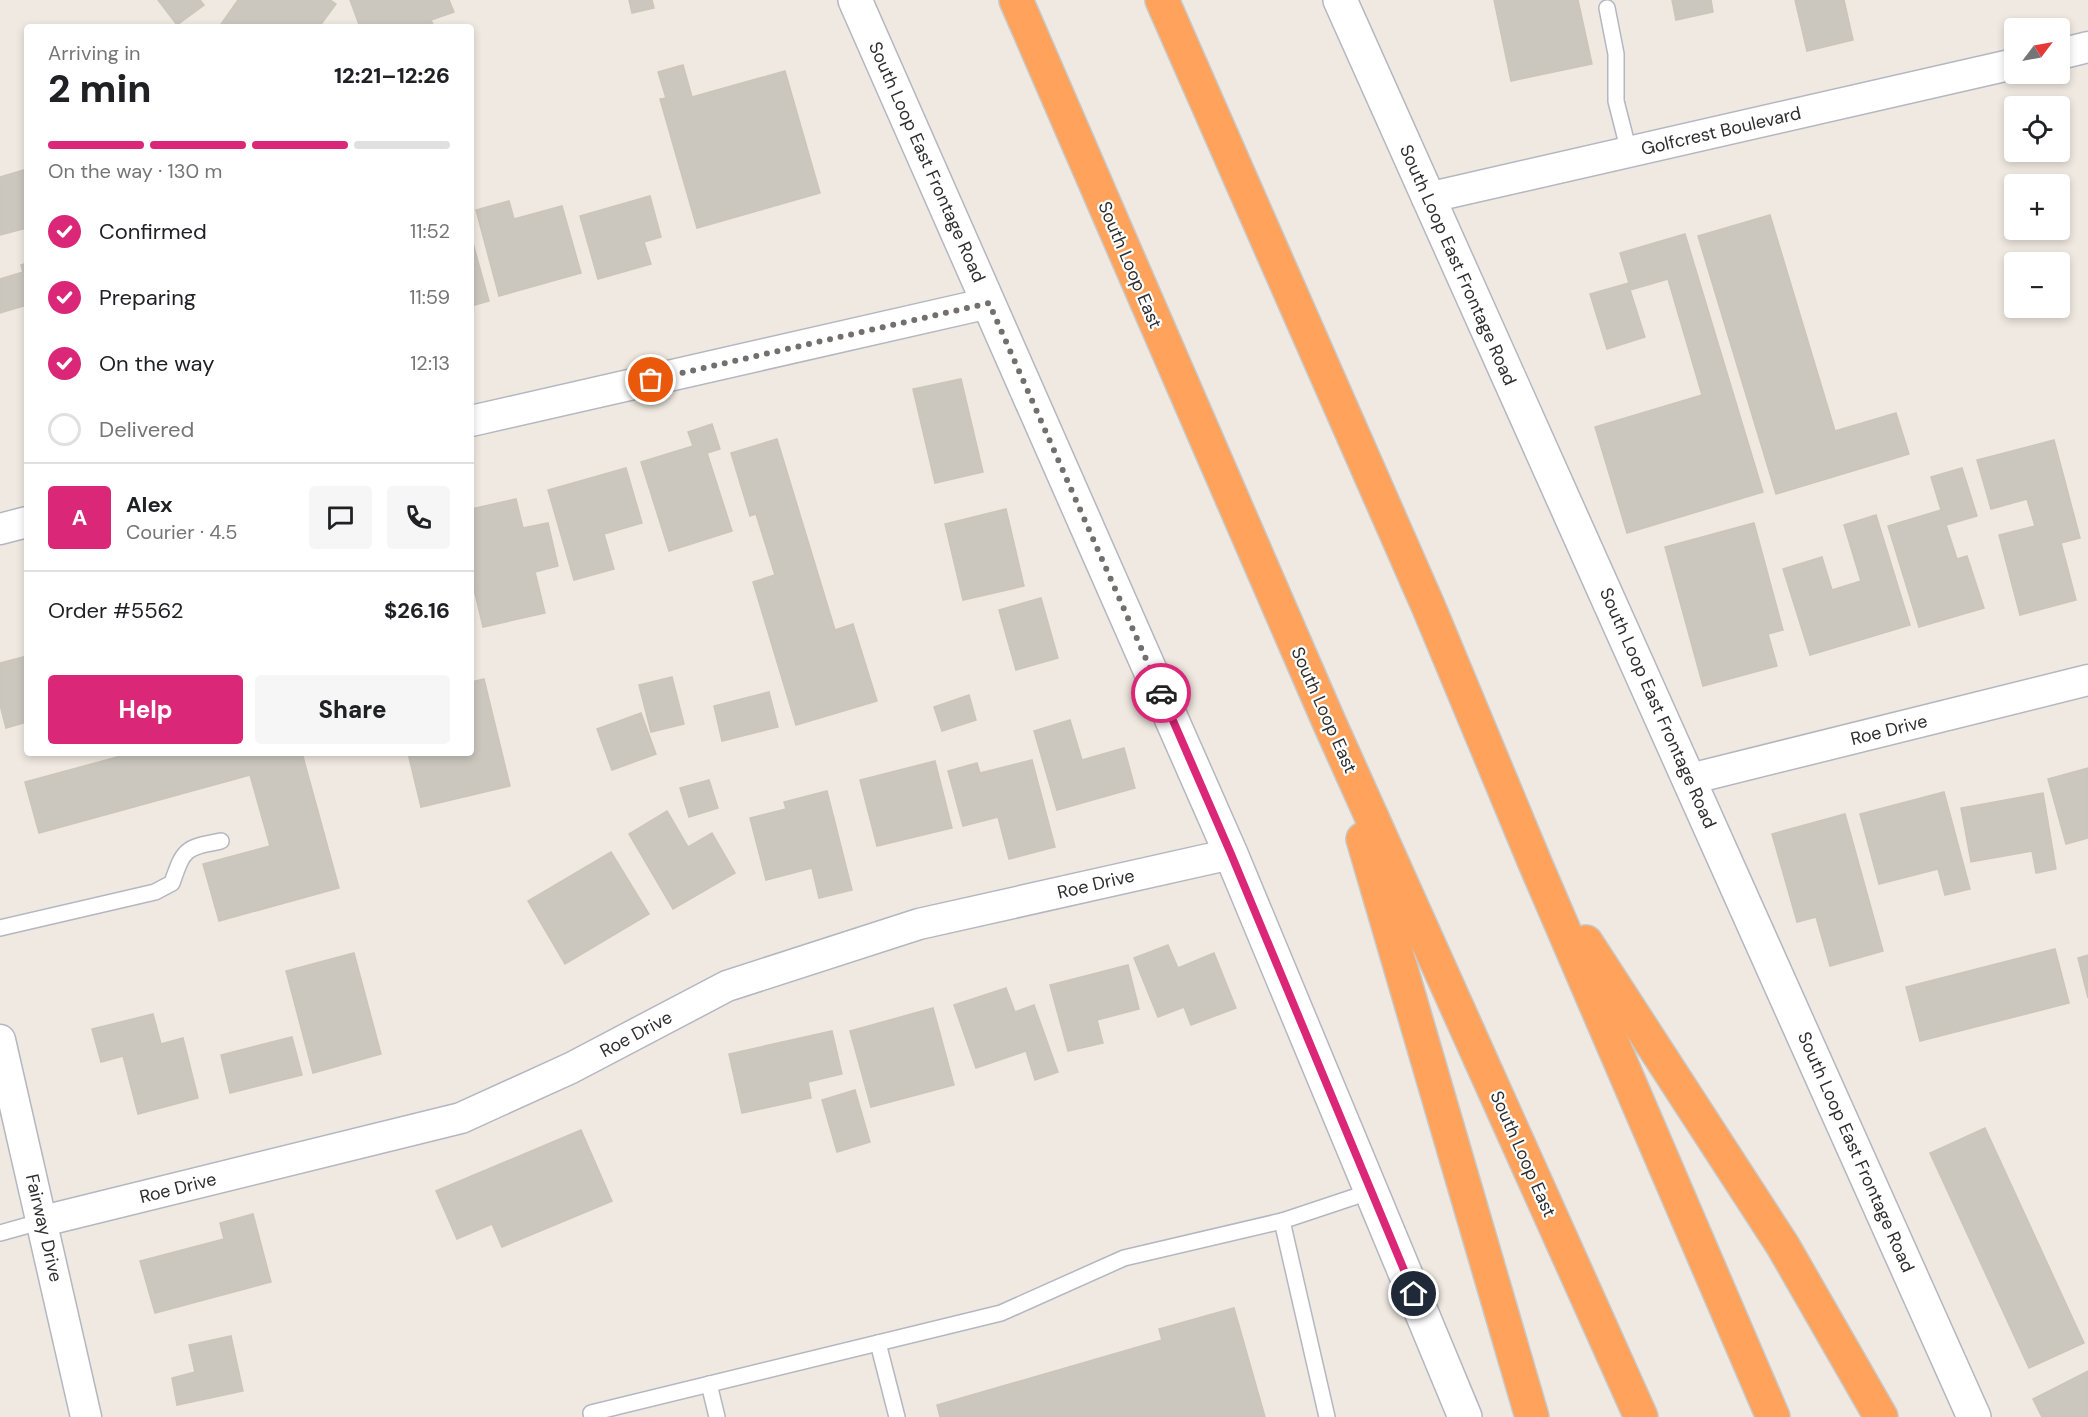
<!DOCTYPE html>
<html lang="en">
<head>
<meta charset="utf-8">
<style>
	:root { --surface:#fff; --page:#f6f6f6; --text:#202124; --muted:#757577; --line:#e0e0e0; --accent:#db2777 }
	body { margin:0; font-family:"DM Sans",sans-serif; background:var(--page); color:var(--text); height:100vh; display:flex; flex-direction:column; font-size:22px; white-space:nowrap }
	* { box-sizing:border-box; margin:0 }
	p { font-size:20px; color:var(--muted) }
	.icon { flex:none; width:33px; height:33px; fill:none; stroke:currentColor; stroke-width:2; stroke-linecap:round; stroke-linejoin:round }
	.map { position:relative; flex:1; overflow:hidden }
	.details { position:absolute; left:24px; top:24px; width:450px; height:732px; display:flex; flex-direction:column; background:var(--surface); border-radius:6px; box-shadow:0 3px 9px #0003 }
	.details>* { flex:none }
	.needle { width:39px; rotate:58deg }
	.tools { position:absolute; left:2004px; top:18px; display:grid; gap:12px }
	.tools a { display:grid; place-items:center; width:66px; height:66px; border-radius:6px; background:var(--surface); box-shadow:0 3px 9px #0003; font-size:30px }
	.pin { position:absolute; display:grid; place-items:center; width:51px; height:51px; color:#fff; margin:-26px; border:3px solid #fff; border-radius:50%; box-shadow:0 2px 6px #0007 }
	.courier { position:absolute; display:grid; place-items:center; width:60px; height:60px; margin:-30px; border:4px solid #db2777; border-radius:50%; background:#fff; color:#222; box-shadow:0 2px 8px #0007 }
	.headline em { font-style:normal; font-weight:800 }
	.headline div { display:flex; flex-direction:column-reverse }
	.headline { display:flex; align-items:center; justify-content:space-between; height:102px; padding:0 24px }
	h1 { font-size:39px; font-weight:800; line-height:45px }
	.bar { display:grid; grid-template-columns:repeat(4,1fr); gap:9px 6px; align-content:center; height:72px; padding:0 24px }
	.bar i { height:8px; border-radius:4px; background:var(--line) }
	.bar .active { background:var(--accent) }
	.bar p { grid-column:span 4 }
	.line { display:flex; align-items:center; gap:15px; padding:0 24px; border-top:2px solid var(--line) }
	.line div { flex:1 }
	.round { display:grid; place-items:center; flex:none; width:63px; height:63px; border-radius:6px; background:var(--page) }
	ol { padding:0 24px; list-style:none }
	li { display:flex; align-items:center; gap:18px; height:66px }
	li p { margin-inline-start:auto }
	li .icon { padding:6px; border-radius:50%; background:var(--accent); color:#fff; stroke-width:4 }
	li:last-child { color:var(--muted) }
	li i { width:33px; height:33px; border:3px solid var(--line); border-radius:50% }
	.action { display:flex; gap:12px; margin-top:auto; padding:12px 24px }
	.action a { flex:1; height:69px; border-radius:6px; background:var(--accent); color:#fff; font-size:24px; font-weight:800; line-height:69px; text-align:center }
	.action a+a { background:var(--page); color:var(--text) }
	.map>svg:first-child { display:block }
	.building { fill:#cbc7bf; stroke:#cbc5ba; stroke-width:1.5 }
	.lines { fill:none; stroke-linecap:round; stroke-linejoin:round }
	.lane-casing { stroke:#b4b7c1; stroke-width:18 }
	.street-casing { stroke:#b4b7c1; stroke-width:33 }
	.secondary-casing { stroke:#b4b7c1; stroke-width:36 }
	.highway-casing { stroke:#c9c9c9; stroke-width:36 }
	.lane { stroke:#fff; stroke-width:15 }
	.street { stroke:#fff; stroke-width:30 }
	.secondary { stroke:#fff; stroke-width:33 }
	.highway { stroke:#ffa35c; stroke-width:33 }
	.done { stroke:#726f6d; stroke-width:6; stroke-dasharray:0 10.8 }
	.route { stroke:#db2777; stroke-width:8 }
	.labels { text-anchor:middle; stroke-width:4.5; stroke-linejoin:round; paint-order:stroke }
	.street-label { font-size:18px; fill:#2e2e2e; stroke:#fff }
</style>
</head>
<body>
<div class="map">
<svg width="2088" height="1417" viewBox="0 0 2088 1417">
	<rect width="100%" height="100%" fill="#efe9e1"/>
	<g class="building">
		<polygon points="158,0 200,0 204,5 177,25"/>
		<polygon points="238,0 330,0 336,4 319,27 219,27"/>
		<polygon points="350,0 449,0 454,12 431,20 434,27 360,27"/>
		<polygon points="629,0 652,0 654,8 632,13"/>
		<polygon points="1494,0 1578,0 1592,64 1511,81"/>
		<polygon points="1672,0 1711,0 1713,12 1676,20"/>
		<polygon points="1795,0 1844,0 1853,40 1807,51"/>
		<polygon points="683,65 692,97 785,71 820,193 697,228 660,99 666,98 658,72"/>
		<polygon points="27,169 27,228 0,235 0,177"/>
		<polygon points="650,196 661,237 644,242 651,264 598,279 580,216"/>
		<polygon points="509,201 514,219 562,206 581,273 499,296 476,210"/>
		<polygon points="1770,215 1835,431 1896,413 1909,454 1776,494 1698,236"/>
		<polygon points="1685,234 1763,492 1627,533 1595,427 1702,395 1668,279 1630,290 1645,337 1607,349 1590,294 1629,283 1620,253"/>
		<polygon points="471,236 489,301 471,306"/>
		<polygon points="27,263 27,305 0,313 0,279 23,272 21,265"/>
		<polygon points="961,379 983,472 935,483 913,389"/>
		<polygon points="712,424 720,449 707,453 732,531 669,551 641,462 693,446 688,432"/>
		<polygon points="777,439 835,630 853,624 877,701 796,725 753,582 775,575 756,514 750,516 731,453"/>
		<polygon points="2054,440 2080,538 2061,543 2076,600 2020,615 1999,535 2035,526 2027,499 1991,509 1977,460"/>
		<polygon points="626,468 642,523 604,534 614,569 574,580 548,490"/>
		<polygon points="1962,468 1977,516 1946,525 1957,559 1967,556 1984,608 1919,627 1888,526 1941,510 1931,477"/>
		<polygon points="516,499 523,528 548,523 558,566 535,572 545,613 483,627 471,576 471,509"/>
		<polygon points="1006,509 1024,586 963,600 945,524"/>
		<polygon points="1876,515 1910,625 1810,655 1783,569 1822,557 1832,590 1861,581 1844,525"/>
		<polygon points="1754,523 1783,630 1768,634 1777,666 1703,686 1665,547"/>
		<polygon points="1041,598 1058,658 1016,670 999,610"/>
		<polygon points="27,656 27,722 6,728 0,705 0,663"/>
		<polygon points="672,677 684,724 651,732 639,685"/>
		<polygon points="484,679 510,786 421,807 408,753 471,753 471,682"/>
		<polygon points="769,692 778,727 722,741 714,706"/>
		<polygon points="969,695 976,720 942,731 934,707"/>
		<polygon points="641,713 656,754 612,770 597,729"/>
		<polygon points="1070,720 1082,760 1124,748 1135,788 1057,810 1034,731"/>
		<polygon points="132,753 302,753 339,888 219,921 203,864 270,846 250,775 39,833 25,782"/>
		<polygon points="1032,760 1055,847 1009,859 998,817 963,826 948,771 977,763 980,773"/>
		<polygon points="935,761 952,828 877,846 860,780"/>
		<polygon points="2088,768 2088,838 2066,844 2048,779"/>
		<polygon points="709,780 718,808 689,817 680,788"/>
		<polygon points="827,791 852,890 819,898 812,868 766,880 750,818 786,809 784,802"/>
		<polygon points="1944,792 1970,889 1945,895 1938,869 1879,884 1860,814"/>
		<polygon points="2043,793 2056,869 2036,873 2032,851 1971,862 1961,808"/>
		<polygon points="667,811 688,847 712,833 735,873 673,909 629,834"/>
		<polygon points="1845,814 1883,951 1830,966 1816,917 1797,922 1772,834"/>
		<polygon points="611,852 649,914 565,964 528,901"/>
		<polygon points="1168,945 1178,968 1214,953 1236,1008 1191,1025 1184,1007 1158,1017 1134,958"/>
		<polygon points="2055,949 2069,1003 1920,1041 1906,987"/>
		<polygon points="354,953 381,1054 313,1073 286,971"/>
		<polygon points="2088,955 2088,998 2078,958"/>
		<polygon points="1128,965 1139,1009 1097,1020 1103,1043 1068,1051 1050,985"/>
		<polygon points="1006,988 1015,1012 1034,1005 1058,1072 1035,1080 1026,1051 976,1068 954,1005"/>
		<polygon points="933,1008 954,1085 871,1107 850,1031"/>
		<polygon points="153,1014 161,1044 183,1038 198,1098 138,1114 123,1056 101,1062 92,1029"/>
		<polygon points="832,1031 842,1074 808,1082 811,1098 742,1113 729,1054"/>
		<polygon points="292,1037 302,1075 230,1093 221,1055"/>
		<polygon points="855,1090 870,1142 837,1152 822,1100"/>
		<polygon points="1985,1128 2084,1343 2029,1368 1930,1153"/>
		<polygon points="581,1130 612,1201 502,1247 492,1224 457,1239 436,1191"/>
		<polygon points="253,1214 271,1282 155,1313 140,1261 224,1239 220,1223"/>
		<polygon points="1234,1308 1265,1417 940,1417 937,1405 1162,1340 1159,1329"/>
		<polygon points="231,1336 243,1391 177,1405 172,1378 195,1372 189,1345"/>
		<polygon points="2088,1371 2088,1417 2042,1417 2033,1399"/>
	</g>
	<g class="lines">
		<defs>
			<g id="lane">
				<polyline points="1607,8 1616,54 1616,101 1629,152"/>
				<path d="M 0,928 L 155,892 L 172,883 C 184,848 185,848 221,841"/>
				<polyline points="1282,1221 1327,1417"/>
				<polyline points="0,1233 43,1221"/>
				<polyline points="878,1343 897,1417"/>
				<polyline points="709,1384 717,1417"/>
				<polyline points="592,1417 591,1413 1001,1313 1124,1258 1282,1221 1372,1191"/>
			</g>
			<g id="street">
				<polyline points="2060,54 2088,47"/>
				<polyline points="1427,198 2014,64"/>
				<polyline points="471,421 989,303"/>
				<polyline points="0,529 27,522"/>
				<polyline points="1690,779 2088,680"/>
				<polyline points="0,1040 86,1417"/>
				<polyline points="43,1221 461,1118 571,1068 727,986 919,924 1231,854"/>
			</g>
			<g id="secondary">
				<polyline points="855,0 1231,854 1465,1417"/>
				<polyline points="1340,0 1974,1417"/>
			</g>
			<g id="highway">
				<polyline points="1016,0 1329,722 1641,1417"/>
				<polyline points="1162,0 1429,608 1535,863 1773,1417"/>
				<polyline points="1363,839 1532,1417"/>
				<polyline points="1586,942 1783,1246 1881,1417"/>
			</g>
		</defs>
		<use href="#lane" class="lane-casing"/>
		<use href="#street" class="street-casing"/>
		<use href="#secondary" class="secondary-casing"/>
		<use href="#highway" class="highway-casing"/>
		<use href="#lane" class="lane"/>
		<use href="#street" class="street"/>
		<use href="#secondary" class="secondary"/>
		<use href="#highway" class="highway"/>
	</g>
	<g class="lines">
		<polyline class="done" points="651,380 989,303 1161,693"/>
		<polyline class="route" points="1161,693 1231,854 1414,1294"/>
	</g>
	<g class="labels">
		<g class="street-label">
			<text transform="translate(1721 131) rotate(-13)" y="6">Golfcrest Boulevard</text>
			<text transform="translate(927 162) rotate(66)" y="6">South Loop East Frontage Road</text>
			<text transform="translate(1130 265) rotate(67)" y="6">South Loop East</text>
			<text transform="translate(1458 265) rotate(66)" y="6">South Loop East Frontage Road</text>
			<text transform="translate(1658 708) rotate(66)" y="6">South Loop East Frontage Road</text>
			<text transform="translate(1324 710) rotate(66)" y="6">South Loop East</text>
			<text transform="translate(1889 730) rotate(-14)" y="6">Roe Drive</text>
			<text transform="translate(1096 884) rotate(-13)" y="6">Roe Drive</text>
			<text transform="translate(636 1034) rotate(-28)" y="6">Roe Drive</text>
			<text transform="translate(1856 1152) rotate(66)" y="6">South Loop East Frontage Road</text>
			<text transform="translate(1523 1154) rotate(66)" y="6">South Loop East</text>
			<text transform="translate(178 1188) rotate(-14)" y="6">Roe Drive</text>
			<text transform="translate(44 1228) rotate(77)" y="6">Fairway Drive</text>
		</g>
	</g>
</svg>
<div class="tools">
<a><svg class="needle" viewBox="-14 -14 28 28"><path d="M0-13l5 13h-10z" fill="#e53935"/><path d="M0 13l5-13h-10z" fill="#757577"/></svg></a>
<a><svg class="icon" aria-label="locate" viewBox="0 0 24 24"><circle cx="12" cy="12" r="6"/><path d="M12 2v4M12 18v4M2 12h4M18 12h4"/></svg></a>
<a>+</a>
<a>−</a>
</div>
<div class="pin" style="left:651px;top:380px;background:#ea580c"><svg class="icon" aria-label="bag" viewBox="0 0 24 24"><path d="M5 8h14l-1 12H6zM9 8a3 3 0 0 1 6 0"/></svg></div>
<div class="pin" style="left:1414px;top:1294px;background:#1f2937"><svg class="icon" aria-label="home" viewBox="0 0 24 24"><path d="M3 11l9-7 9 7M6 9v11h12V9"/></svg></div>
<div class="courier" style="left:1161px;top:693px"><svg class="icon" aria-label="car" viewBox="0 0 24 24"><path d="M5 17H2v-5l4-1 3-4h7l3 4 3 1v5h-3M9 17h6M6 11h13"/><circle cx="7" cy="17" r="2"/><circle cx="17" cy="17" r="2"/></svg></div>
<section class="details">
<div class="headline"><div><h1>2 min</h1><p>Arriving in</p></div><em>12:21–12:26</em></div>
<div class="bar"><i class="active"></i><i class="active"></i><i class="active"></i><i></i><p>On the way · 130 m</p></div>
<ol>
<li><svg class="icon" aria-label="check" viewBox="0 0 24 24"><path d="M5 12l5 5 9-10"/></svg>Confirmed<p>11:52</p></li>
<li><svg class="icon" aria-label="check" viewBox="0 0 24 24"><path d="M5 12l5 5 9-10"/></svg>Preparing<p>11:59</p></li>
<li><svg class="icon" aria-label="check" viewBox="0 0 24 24"><path d="M5 12l5 5 9-10"/></svg>On the way<p>12:13</p></li>
<li><i></i>Delivered</li>
</ol>
<div class="line" style="height:108px"><b class="round" style="background:var(--accent);color:#fff">A</b><div><b>Alex</b><p>Courier · 4.5</p></div><a class="round"><svg class="icon" aria-label="chat" viewBox="0 0 24 24"><path d="M4 5h16v11H9l-5 4z"/></svg></a><a class="round"><svg class="icon" aria-label="phone" viewBox="0 0 24 24"><path d="M5 4h4l2 5-3 2q2 4 5 5l2-3 5 2v4C11 20 4 13 5 4z"/></svg></a></div>
<div class="line" style="height:78px"><div>Order #5562</div><b>$26.16</b></div>
<div class="action"><a>Help</a><a>Share</a></div>
</section>
</div>
</body>
</html>
